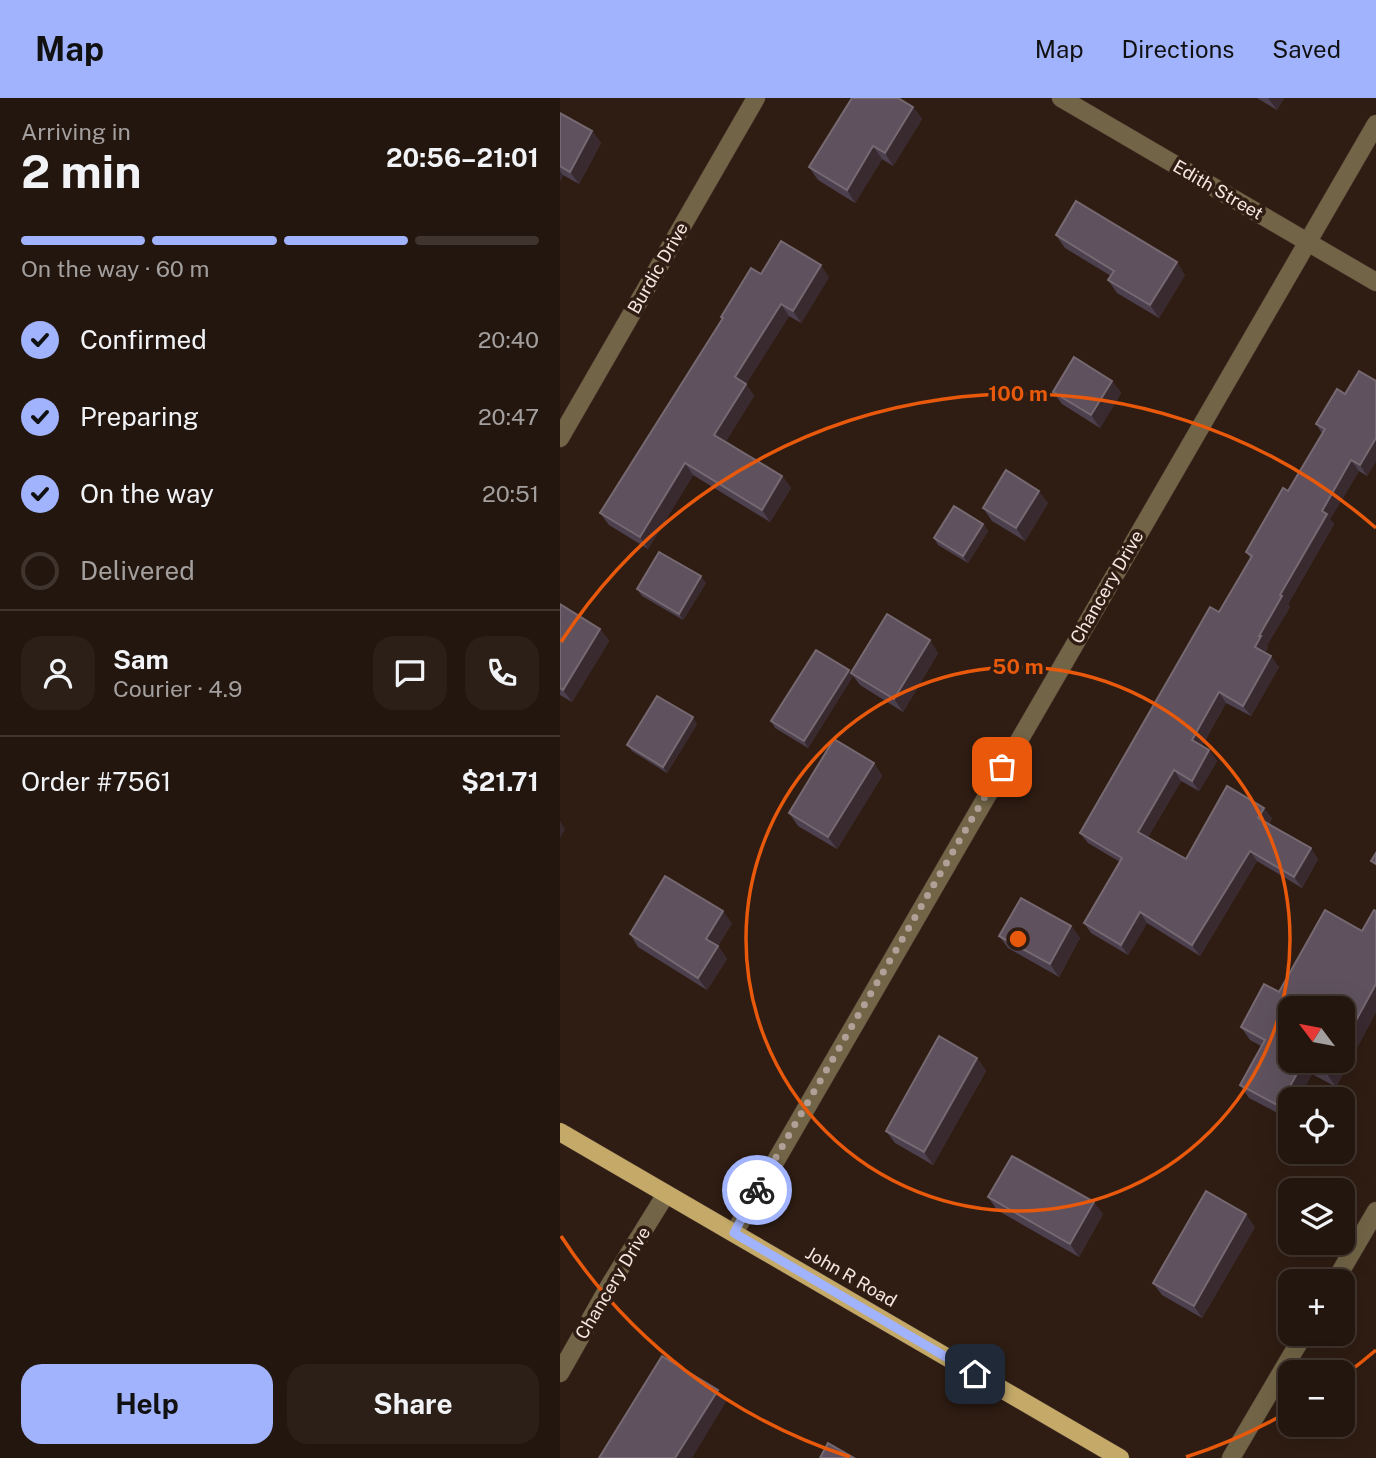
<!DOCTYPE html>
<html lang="en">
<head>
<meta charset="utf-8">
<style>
	:root { --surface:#23160e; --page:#2b1f17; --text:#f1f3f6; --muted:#a39f9e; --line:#40352e; --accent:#a1b3fd }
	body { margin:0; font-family:"Public Sans",sans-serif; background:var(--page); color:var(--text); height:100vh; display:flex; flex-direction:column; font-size:26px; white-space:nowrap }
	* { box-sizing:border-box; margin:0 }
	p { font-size:23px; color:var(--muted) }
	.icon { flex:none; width:38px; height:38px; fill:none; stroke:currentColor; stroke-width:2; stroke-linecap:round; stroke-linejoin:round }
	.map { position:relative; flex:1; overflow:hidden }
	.drawer { display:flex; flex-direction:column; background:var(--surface); width:560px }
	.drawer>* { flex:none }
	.needle { width:46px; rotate:302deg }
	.controls { position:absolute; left:718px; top:898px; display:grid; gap:14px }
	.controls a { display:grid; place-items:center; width:77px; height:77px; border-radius:14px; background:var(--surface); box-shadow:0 7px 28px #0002,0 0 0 2px var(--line); font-size:35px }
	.pin { position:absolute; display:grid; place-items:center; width:60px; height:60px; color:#fff; margin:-30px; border-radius:14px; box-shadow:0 4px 10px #0006 }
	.courier { position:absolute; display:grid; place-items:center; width:70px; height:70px; margin:-35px; border:5px solid #a1b3fd; border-radius:50%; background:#fff; color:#222; box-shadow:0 2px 9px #0007 }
	.overview em { font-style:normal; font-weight:700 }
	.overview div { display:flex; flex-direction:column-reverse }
	.overview { display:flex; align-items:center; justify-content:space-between; height:119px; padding:0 21px }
	h1 { font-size:46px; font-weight:700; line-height:52px }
	.bar { display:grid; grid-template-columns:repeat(4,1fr); gap:10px 7px; align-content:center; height:84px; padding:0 21px }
	.bar i { height:9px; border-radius:5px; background:var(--line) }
	.bar .selected { background:var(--accent) }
	.bar p { grid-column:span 4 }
	.line { display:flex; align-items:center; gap:18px; padding:0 21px; border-top:2px solid var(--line) }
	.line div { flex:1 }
	.round { display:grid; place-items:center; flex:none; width:74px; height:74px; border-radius:21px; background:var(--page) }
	ol { padding:0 21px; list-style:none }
	li { display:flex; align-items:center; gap:21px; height:77px }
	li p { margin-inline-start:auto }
	li .icon { padding:7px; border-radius:50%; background:var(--accent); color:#111; stroke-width:4 }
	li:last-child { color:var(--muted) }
	li i { width:38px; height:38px; border:4px solid var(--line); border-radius:50% }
	.cta { display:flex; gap:14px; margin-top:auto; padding:14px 21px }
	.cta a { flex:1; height:80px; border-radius:21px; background:var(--accent); color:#111; font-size:28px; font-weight:700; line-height:80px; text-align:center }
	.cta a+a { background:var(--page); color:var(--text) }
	header { display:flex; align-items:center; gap:42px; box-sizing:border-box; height:98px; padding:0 35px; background:var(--accent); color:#111 }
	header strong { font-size:33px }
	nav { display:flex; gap:38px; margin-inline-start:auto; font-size:24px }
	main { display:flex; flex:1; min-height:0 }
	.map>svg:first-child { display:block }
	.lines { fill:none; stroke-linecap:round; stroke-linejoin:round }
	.minor-casing { stroke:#4b3930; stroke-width:19 }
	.major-casing { stroke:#4b3930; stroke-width:19 }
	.minor { stroke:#726547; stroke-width:18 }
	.major { stroke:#c4a968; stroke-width:18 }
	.wall { fill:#4d404e }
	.shaded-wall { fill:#392a30 }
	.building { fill:#5f525e; stroke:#766972; stroke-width:2 }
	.done { stroke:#afa098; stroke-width:7; stroke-dasharray:0 12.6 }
	.route { stroke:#a1b3fd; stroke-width:9 }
	.ring { fill:none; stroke:#e8590c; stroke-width:3.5 }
	.labels { text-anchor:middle; stroke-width:7; stroke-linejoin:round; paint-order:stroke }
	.street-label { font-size:18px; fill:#f4e7e0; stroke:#2f1d13 }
	.centre { fill:#e8590c; stroke:#2f1d13; stroke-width:3.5 }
	.ring-label { font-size:21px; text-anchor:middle; font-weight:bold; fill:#e8590c; stroke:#2f1d13; stroke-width:7; stroke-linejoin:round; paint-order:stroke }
</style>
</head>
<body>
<header>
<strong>Map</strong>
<nav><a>Map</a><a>Directions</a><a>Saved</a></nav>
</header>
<main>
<section class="drawer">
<div class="overview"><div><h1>2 min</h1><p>Arriving in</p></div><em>20:56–21:01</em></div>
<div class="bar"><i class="selected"></i><i class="selected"></i><i class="selected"></i><i></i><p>On the way · 60 m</p></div>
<ol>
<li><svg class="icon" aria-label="check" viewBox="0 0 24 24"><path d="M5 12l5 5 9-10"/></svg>Confirmed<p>20:40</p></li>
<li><svg class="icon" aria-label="check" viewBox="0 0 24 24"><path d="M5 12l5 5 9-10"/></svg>Preparing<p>20:47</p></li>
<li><svg class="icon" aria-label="check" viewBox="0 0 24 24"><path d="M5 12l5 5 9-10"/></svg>On the way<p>20:51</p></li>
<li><i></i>Delivered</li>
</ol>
<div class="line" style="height:126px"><a class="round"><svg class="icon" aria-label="person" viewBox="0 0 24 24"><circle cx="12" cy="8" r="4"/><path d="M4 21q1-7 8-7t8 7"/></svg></a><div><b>Sam</b><p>Courier · 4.9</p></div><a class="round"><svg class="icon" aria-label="chat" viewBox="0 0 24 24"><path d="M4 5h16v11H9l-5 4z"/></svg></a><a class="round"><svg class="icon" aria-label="phone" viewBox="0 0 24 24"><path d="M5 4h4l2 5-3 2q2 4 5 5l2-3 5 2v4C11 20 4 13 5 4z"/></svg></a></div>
<div class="line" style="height:91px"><div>Order #7561</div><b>$21.71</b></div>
<div class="cta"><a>Help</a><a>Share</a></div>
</section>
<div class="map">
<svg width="816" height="1360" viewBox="0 0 816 1360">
	<rect width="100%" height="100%" fill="#2f1d13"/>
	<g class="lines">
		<defs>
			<g id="minor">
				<polyline points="501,0 816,184"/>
				<polyline points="0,340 196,0"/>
				<polyline points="174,1135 816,26"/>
				<polyline points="775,1183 816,1113"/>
				<polyline points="0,1275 51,1185 106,1096"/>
				<polyline points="671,1360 744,1236"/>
			</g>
			<polyline id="major" points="0,1034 560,1360"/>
		</defs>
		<use href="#minor" class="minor-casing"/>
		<use href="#major" class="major-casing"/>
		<use href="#minor" class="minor"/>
		<use href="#major" class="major"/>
	</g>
	<g class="wall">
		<polygon points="697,0 724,0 717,12"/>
		<polygon points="353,9 362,21 333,68 322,61 295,105 258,82 249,69"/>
		<polygon points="0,15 32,33 41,45 19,86 3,77 0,83"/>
		<polygon points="496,137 625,177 599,220 557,195 548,182 551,178 505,150"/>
		<polygon points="201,176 269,179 241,225 229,218 186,286 194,298 166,343 222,378 231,390 210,424 133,377 88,451 49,427 40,415 162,221 161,219"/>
		<polygon points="552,283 561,295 540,330 502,306 493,294"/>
		<polygon points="816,283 816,363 807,378 799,373 770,421 774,426 728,506 730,509 707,547 708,549 705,555 719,569 691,618 666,605 642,648 649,652 657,663 639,693 621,683 588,739 626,761 712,720 709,726 758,761 742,790 697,763 640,858 587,825 568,857 531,835 524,825 560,764 528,745 520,735 659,514 691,461 686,454 728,393 762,335 756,326 785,296"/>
		<polygon points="488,405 465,443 432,423 423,410"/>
		<polygon points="423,426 428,433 408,465 378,447 374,440"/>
		<polygon points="146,485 123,522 82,498 77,491"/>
		<polygon points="0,506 40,531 49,543 12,604 0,597"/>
		<polygon points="378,555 343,614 300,587 291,575"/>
		<polygon points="289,572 293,578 248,650 215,630 211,623"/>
		<polygon points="137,626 107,675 72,653 67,647"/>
		<polygon points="314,665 322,678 277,751 238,728 229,715"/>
		<polygon points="816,813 816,914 776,989 752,976 738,1001 730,1001 730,1016 727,1020 689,1000 680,987 701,948 690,942 681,929 719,894 802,833"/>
		<polygon points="172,825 158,848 167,861 147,892 78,849 70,836"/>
		<polygon points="511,828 520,840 499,879 448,850 439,838"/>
		<polygon points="417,960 426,973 373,1067 335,1045 326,1033"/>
		<polygon points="428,1099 543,1116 519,1159 437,1112"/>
		<polygon points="695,1129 642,1220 602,1197 593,1185"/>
	</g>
	<g class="shaded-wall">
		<polygon points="708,0 724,0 717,12"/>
		<polygon points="353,9 362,21 333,68 325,55"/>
		<polygon points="32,33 41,45 19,86 10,74"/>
		<polygon points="313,48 322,61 295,105 287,92"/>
		<polygon points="0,73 3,77 0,83"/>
		<polygon points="617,164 625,177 599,220 590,207"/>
		<polygon points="261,167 269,179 241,225 233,213"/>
		<polygon points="221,206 229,218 186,286 194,298 163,348 154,337 175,279"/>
		<polygon points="552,283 561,295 540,330 531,317"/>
		<polygon points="816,340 816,363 807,378 800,367"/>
		<polygon points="791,362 799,373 770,421 774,426 728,506 730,509 707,547 708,549 702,560 695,549 699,538 762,413"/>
		<polygon points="125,365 133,377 88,451 80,439"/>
		<polygon points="222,378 231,390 210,424 202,412"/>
		<polygon points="479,393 488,405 465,443 456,430"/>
		<polygon points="423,426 428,433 408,465 403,458"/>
		<polygon points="141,478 146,485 123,522 119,516"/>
		<polygon points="40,531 49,543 12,604 3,592"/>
		<polygon points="370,542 378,555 343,614 334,601"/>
		<polygon points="711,558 719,569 691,618 683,608"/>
		<polygon points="289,572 293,578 248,650 244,643"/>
		<polygon points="659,594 666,605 639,653 632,642"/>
		<polygon points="133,619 137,626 107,675 103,669"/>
		<polygon points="649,652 657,663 639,693 632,683"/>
		<polygon points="314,665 322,678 277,751 268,739"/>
		<polygon points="614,672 621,683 585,744 578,734"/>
		<polygon points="704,710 712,720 706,730 698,720"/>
		<polygon points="0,723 5,731 0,740"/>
		<polygon points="751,750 758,761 742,790 734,779"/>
		<polygon points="690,753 697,763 640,858 632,847"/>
		<polygon points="163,813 172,825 158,848 167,861 147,892 138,880 146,841"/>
		<polygon points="580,814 587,825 568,857 561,847"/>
		<polygon points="511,828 520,840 499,879 490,866"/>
		<polygon points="816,886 816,914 776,989 767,976 774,962 782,962 782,948"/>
		<polygon points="417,960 426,973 373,1067 364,1054"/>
		<polygon points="744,963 752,976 738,1001 730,1001 730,1016 727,1020 719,1008"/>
		<polygon points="534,1104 543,1116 519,1159 510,1146"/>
		<polygon points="686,1116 695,1129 642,1220 634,1208"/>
		<polygon points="158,1292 166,1304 132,1360 115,1360"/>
	</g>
	<g class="building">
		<polygon points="292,0 338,0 353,9 325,55 313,48 287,92 249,69"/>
		<polygon points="0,15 32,33 10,74 0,68"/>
		<polygon points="516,103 617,164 590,207 548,182 554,173 496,137"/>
		<polygon points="221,143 261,167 233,213 221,206 175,279 186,286 154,337 222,378 202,412 125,365 80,439 40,415 163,220 161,219 191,170 201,176"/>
		<polygon points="514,259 552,283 531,317 493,294"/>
		<polygon points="799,273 816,283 816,340 800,367 791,362 762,413 767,416 720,497 722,498 699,538 701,538 695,549 711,558 683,608 659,594 632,642 649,652 632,683 614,672 578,734 626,761 667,688 704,710 698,720 751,750 734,779 690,753 632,847 580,814 561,847 524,825 562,760 520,735 650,509 659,514 692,458 686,454 723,390 728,393 765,331 756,326 777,291 785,296"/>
		<polygon points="446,372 479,393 456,430 423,410"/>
		<polygon points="394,408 423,426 403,458 374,440"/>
		<polygon points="99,454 141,478 119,516 77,491"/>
		<polygon points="0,506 40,531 3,592 0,590"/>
		<polygon points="327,516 370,542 334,601 291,575"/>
		<polygon points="256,552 289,572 244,643 211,623"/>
		<polygon points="97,598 133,619 103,669 67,647"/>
		<polygon points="274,641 314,665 268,739 229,715"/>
		<polygon points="816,755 816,766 811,763"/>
		<polygon points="105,778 163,813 146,841 158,848 138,880 70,836"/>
		<polygon points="461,800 511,828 490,866 439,838"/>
		<polygon points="765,812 802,833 814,812 816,813 816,886 782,948 782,910 730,910 730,962 774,962 767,976 744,963 719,1008 680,987 705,942 681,929 704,886 719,894"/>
		<polygon points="379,938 417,960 364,1054 326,1033"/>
		<polygon points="452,1058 534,1104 510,1146 428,1099"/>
		<polygon points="646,1093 686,1116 634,1208 593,1185"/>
		<polygon points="102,1258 158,1292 115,1360 39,1360"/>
		<polygon points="268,1345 294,1360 260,1360"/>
	</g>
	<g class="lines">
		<polyline class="done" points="197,1092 442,669"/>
		<polyline class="route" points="197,1092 174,1135 415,1276"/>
	</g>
	<g class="ring">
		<circle cx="458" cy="841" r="272"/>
		<path d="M816 1252A545 545 0 0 1 786 1276M726 1315A545 545 0 0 1 626 1359M290 1359A545 545 0 0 1 1 1138M1 544A545 545 0 0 1 816 430"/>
	</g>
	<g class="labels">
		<g class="street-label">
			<text transform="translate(658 92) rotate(30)" y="6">Edith Street</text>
			<text transform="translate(98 170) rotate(-60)" y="6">Burdic Drive</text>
			<text transform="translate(547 489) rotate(-60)" y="6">Chancery Drive</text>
			<text transform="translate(291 1179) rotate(30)" y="6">John R Road</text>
			<text transform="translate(53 1185) rotate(-59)" y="6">Chancery Drive</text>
		</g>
	</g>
	<circle cx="458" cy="841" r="10" class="centre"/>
	<g class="ring-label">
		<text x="458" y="303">100 m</text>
		<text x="458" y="576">50 m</text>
	</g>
</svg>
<div class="controls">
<a><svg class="needle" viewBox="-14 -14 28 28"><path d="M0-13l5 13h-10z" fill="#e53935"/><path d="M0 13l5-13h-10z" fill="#a39f9e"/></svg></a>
<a><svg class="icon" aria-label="locate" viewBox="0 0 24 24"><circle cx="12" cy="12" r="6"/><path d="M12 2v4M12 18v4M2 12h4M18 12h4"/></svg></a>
<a><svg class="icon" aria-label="layers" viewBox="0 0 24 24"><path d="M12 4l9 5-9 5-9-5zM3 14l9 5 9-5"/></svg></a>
<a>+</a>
<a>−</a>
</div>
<div class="pin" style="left:442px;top:669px;background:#ea580c"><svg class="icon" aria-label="bag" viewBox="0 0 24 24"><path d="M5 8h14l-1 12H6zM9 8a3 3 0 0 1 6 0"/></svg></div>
<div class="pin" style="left:415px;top:1276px;background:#1f2937"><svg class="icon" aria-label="home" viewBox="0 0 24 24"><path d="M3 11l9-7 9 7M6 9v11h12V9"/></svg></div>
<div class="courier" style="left:197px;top:1092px"><svg class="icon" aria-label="bike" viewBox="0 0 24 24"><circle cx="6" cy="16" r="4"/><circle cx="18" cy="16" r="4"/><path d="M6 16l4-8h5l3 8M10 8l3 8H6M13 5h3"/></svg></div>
</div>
</main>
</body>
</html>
